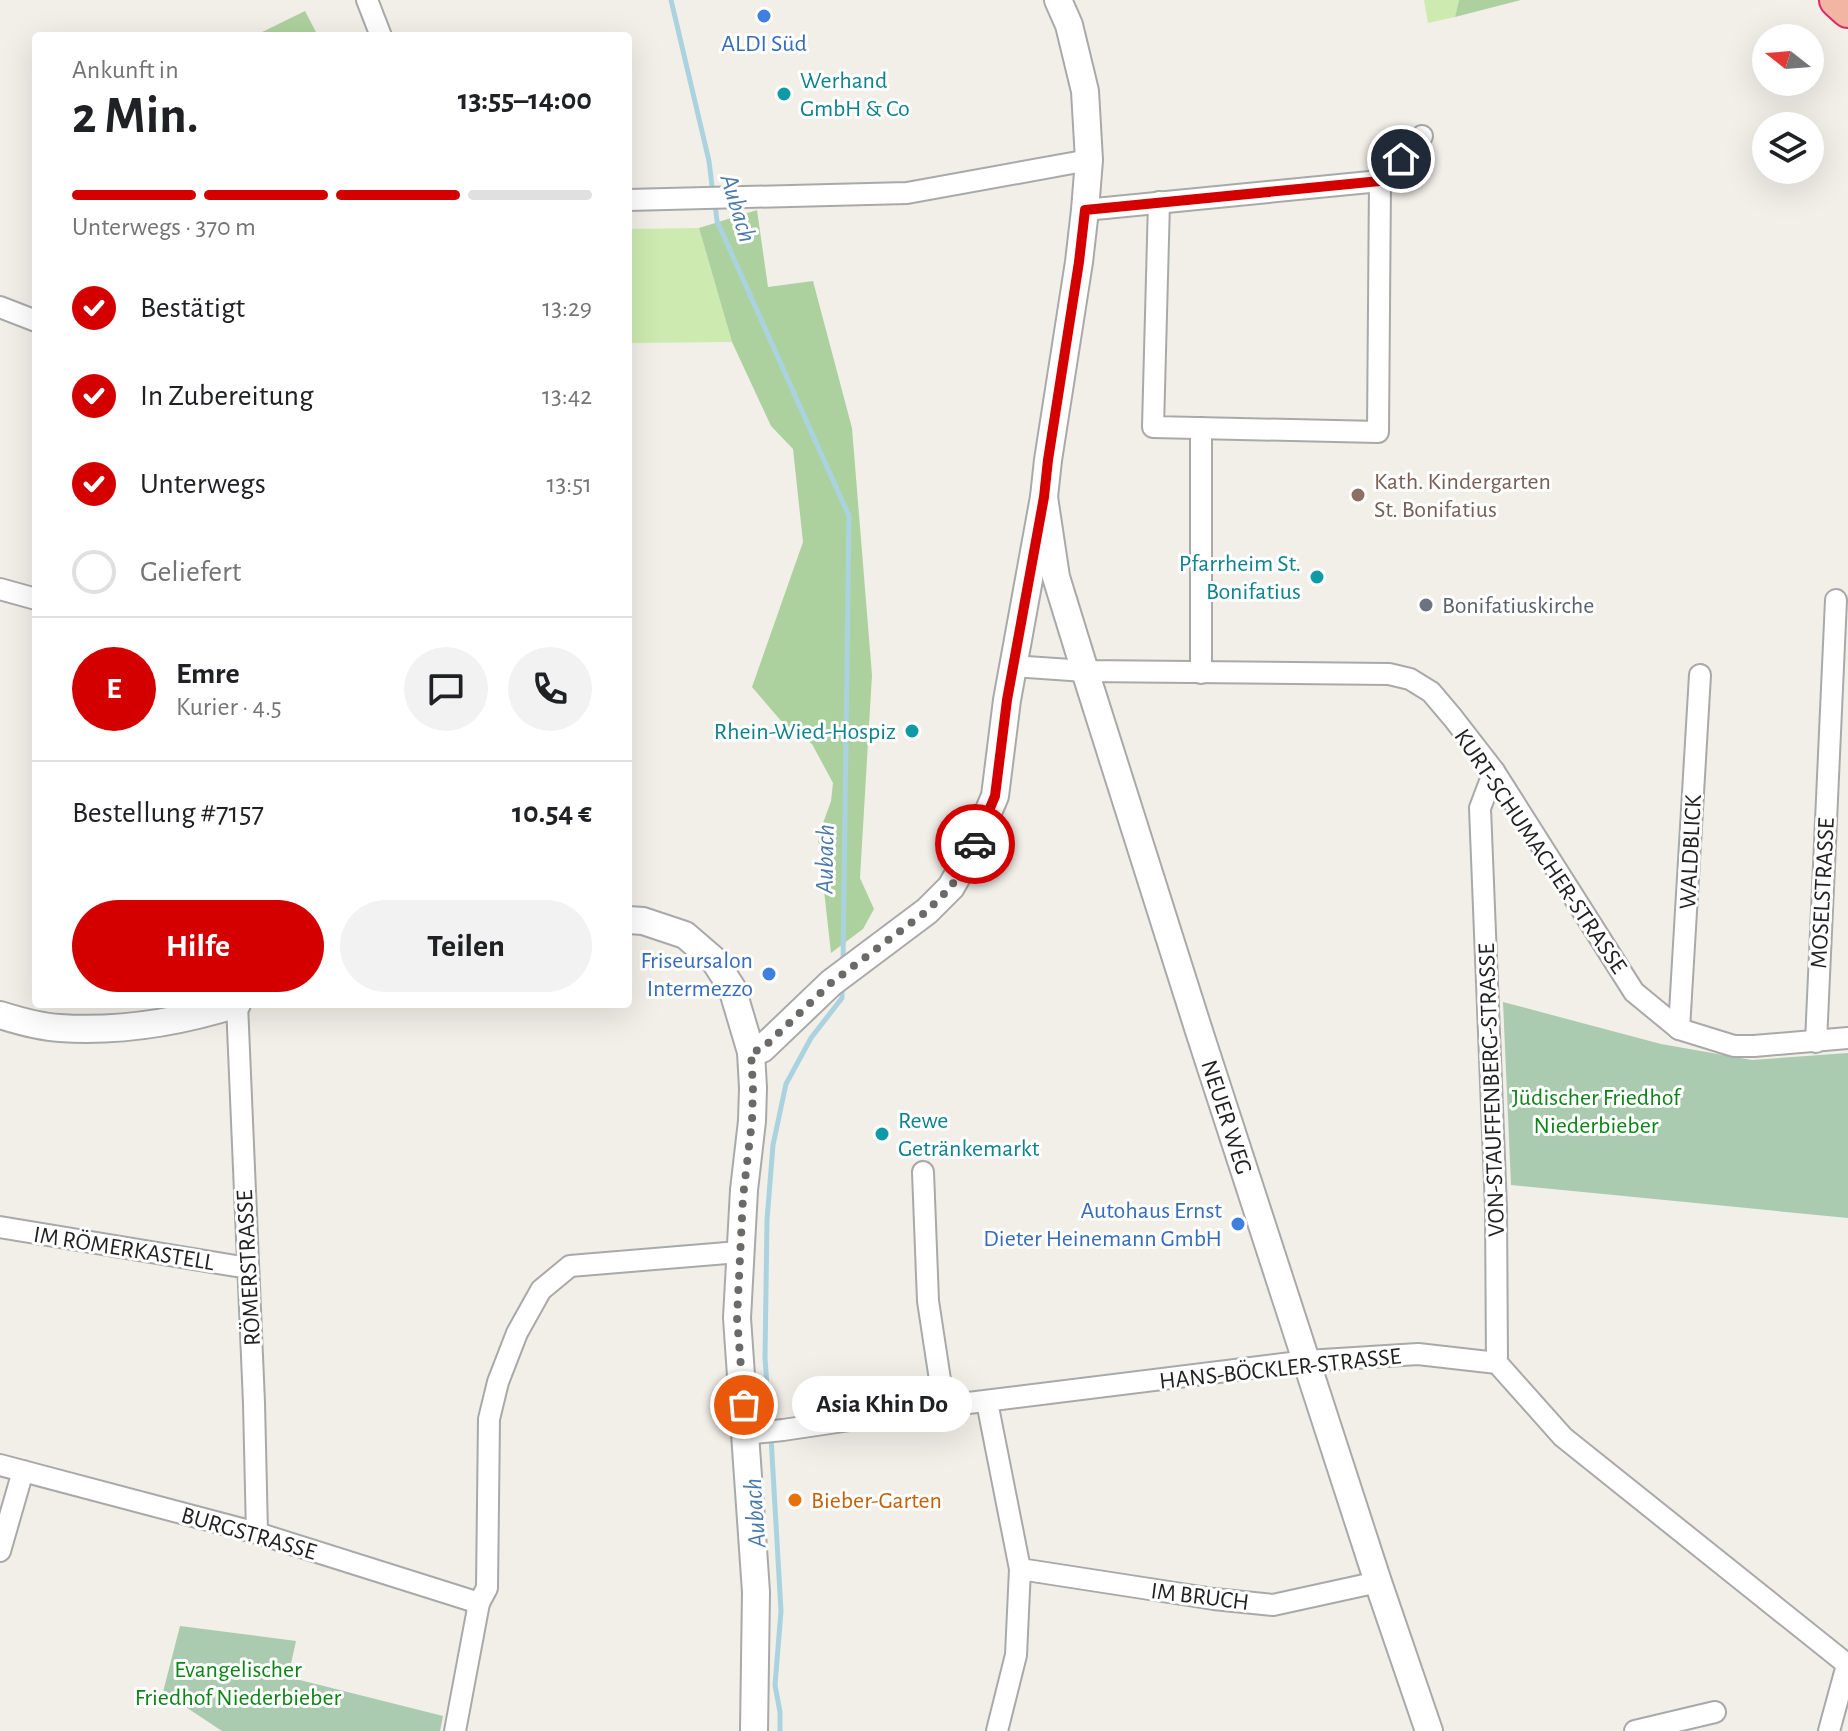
<!DOCTYPE html>
<html lang="de">
<head>
<meta charset="utf-8">
<style>
	:root { --surface:#fff; --page:#f2f2f2; --text:#202124; --muted:#757577; --line:#e0e0e0; --accent:#d40000 }
	body { margin:0; font-family:"Alegreya Sans",sans-serif; background:var(--page); color:var(--text); height:100vh; display:flex; flex-direction:column; font-size:30px; white-space:nowrap }
	* { box-sizing:border-box; margin:0 }
	p { font-size:26px; color:var(--muted) }
	.icon { flex:none; width:44px; height:44px; fill:none; stroke:currentColor; stroke-width:2; stroke-linecap:round; stroke-linejoin:round }
	.map { position:relative; flex:1; overflow:hidden }
	.sheet { position:absolute; left:32px; top:32px; width:600px; height:976px; display:flex; flex-direction:column; background:var(--surface); border-radius:8px; box-shadow:0 8px 32px #0002 }
	.sheet>* { flex:none }
	.needle { width:52px; rotate:287deg }
	.controls { position:absolute; left:1752px; top:24px; display:grid; gap:16px }
	.controls a { display:grid; place-items:center; width:72px; height:72px; border-radius:50%; background:var(--surface); box-shadow:0 8px 32px #0002; font-size:40px }
	.pin { position:absolute; display:grid; place-items:center; width:68px; height:68px; color:#fff; margin:-34px; border:4px solid #fff; border-radius:50%; box-shadow:0 2px 8px #0007 }
	.courier { position:absolute; display:grid; place-items:center; width:80px; height:80px; margin:-40px; border:6px solid #d40000; border-radius:50%; background:#fff; color:#222; box-shadow:0 2px 10px #0007 }
	.bubble { position:absolute; height:56px; border-radius:28px; background:var(--surface); box-shadow:0 8px 32px #0002; font-size:26px; font-weight:700; line-height:56px; text-align:center }
	.overview em { font-style:normal; font-weight:700 }
	.overview div { display:flex; flex-direction:column-reverse }
	.overview { display:flex; align-items:center; justify-content:space-between; height:136px; padding:0 40px }
	h1 { font-size:52px; font-weight:700; line-height:60px }
	.bar { display:grid; grid-template-columns:repeat(4,1fr); gap:12px 8px; align-content:center; height:96px; padding:0 40px }
	.bar i { height:10px; border-radius:6px; background:var(--line) }
	.bar .on { background:var(--accent) }
	.bar p { grid-column:span 4 }
	.line { display:flex; align-items:center; gap:20px; padding:0 40px; border-top:2px solid var(--line) }
	.line div { flex:1 }
	.round { display:grid; place-items:center; flex:none; width:84px; height:84px; border-radius:42px; background:var(--page) }
	ol { padding:0 40px; list-style:none }
	li { display:flex; align-items:center; gap:24px; height:88px }
	li p { margin-inline-start:auto }
	li .icon { padding:8px; border-radius:50%; background:var(--accent); color:#fff; stroke-width:4 }
	li:last-child { color:var(--muted) }
	li i { width:44px; height:44px; border:4px solid var(--line); border-radius:50% }
	.button { display:flex; gap:16px; margin-top:auto; padding:16px 40px }
	.button a { flex:1; height:92px; border-radius:48px; background:var(--accent); color:#fff; font-size:32px; font-weight:700; line-height:92px; text-align:center }
	.button a+a { background:var(--page); color:var(--text) }
	.map>svg:first-child { display:block }
	.grass { fill:#cdebb0 }
	.forest { fill:#add19e }
	.cemetery { fill:#aacbaf }
	.lines { fill:none; stroke-linecap:round; stroke-linejoin:round }
	.stream { stroke:#aad3df; stroke-width:5 }
	.minor-casing { stroke:#a9a9a9; stroke-width:24 }
	.tertiary-casing { stroke:#a9a9a9; stroke-width:30 }
	.trunk-casing { stroke:#dc2a67; stroke-width:38 }
	.minor { stroke:#fff; stroke-width:20 }
	.tertiary { stroke:#fff; stroke-width:26 }
	.trunk { stroke:#f2b4a3; stroke-width:34 }
	.done { stroke:#6b6a68; stroke-width:8; stroke-dasharray:0 14.4 }
	.route { stroke:#d40000; stroke-width:10 }
	.shop-dot { fill:#3f7fe0; stroke:#fff; stroke-width:3 }
	.culture-dot { fill:#0f9aa8; stroke:#fff; stroke-width:3 }
	.education-dot { fill:#8d6e63; stroke:#fff; stroke-width:3 }
	.worship-dot { fill:#6b7280; stroke:#fff; stroke-width:3 }
	.food-dot { fill:#e8710a; stroke:#fff; stroke-width:3 }
	.labels { text-anchor:middle; stroke-width:6; stroke-linejoin:round; paint-order:stroke }
	.shop-label { font-size:24px; fill:#366cbe; stroke:#fff; text-anchor:end }
	.culture-label { font-size:24px; fill:#0d838f; stroke:#fff; text-anchor:start }
	.education-label { font-size:24px; fill:#785e54; stroke:#fff; text-anchor:start }
	.worship-label { font-size:24px; fill:#5b616d; stroke:#fff; text-anchor:start }
	.street-label { font-size:24px; fill:#222; stroke:#fff }
	.park-label { font-size:24px; fill:#0c8416; stroke:#fff }
	.food-label { font-size:24px; fill:#c56008; stroke:#fff; text-anchor:start }
	.water-label { font-size:26px; font-style:italic; fill:#4a7aab; stroke:#fff }
</style>
</head>
<body>
<div class="map">
<svg width="1848" height="1731" viewBox="0 0 1848 1731">
	<rect width="100%" height="100%" fill="#f2efe9"/>
	<g class="grass">
		<polygon points="1424,0 1459,0 1455,17 1428,23"/>
		<polygon points="699,228 732,342 628,343 628,229"/>
	</g>
	<g class="forest">
		<polygon points="1459,0 1521,0 1455,17"/>
		<polygon points="305,11 318,36 254,36"/>
		<polygon points="757,210 768,287 813,281 852,428 872,675 860,878 874,909 863,929 831,953 818,837 831,801 833,783 812,744 782,722 752,687 803,542 793,449 771,426 732,342 699,228"/>
	</g>
	<g class="cemetery">
		<polygon points="1503,1002 1661,1044 1752,1060 1848,1053 1848,1218 1511,1185"/>
		<polygon points="180,1626 296,1641 288,1677 443,1716 440,1731 222,1731 163,1692"/>
	</g>
	<g class="lines">
		<g class="stream">
			<polyline points="671,0 709,161 713,194"/>
			<polyline points="715,204 717,221 849,516 843,962"/>
			<polyline points="770,1427 765,1358 767,1220 773,1145 786,1084 811,1038 842,998 842,988"/>
			<polyline points="771,1437 781,1611 775,1685 780,1712 780,1731"/>
		</g>
		<defs>
			<g id="minor">
				<polyline points="367,0 381,36"/>
				<polyline points="628,200 907,193 1089,160"/>
				<polyline points="1159,202 1153,427 1378,432 1380,181"/>
				<polyline points="1085,210 1380,181 1422,136"/>
				<polyline points="0,307 36,321"/>
				<polyline points="0,589 36,599"/>
				<polyline points="1012,666 1085,671 1389,674 1410,679 1431,692 1453,718 1494,771 1634,992 1679,1029 1734,1046 1754,1046 1848,1038"/>
				<polyline points="1201,673 1201,428"/>
				<polyline points="1494,771 1480,808 1496,1208 1497,1363"/>
				<polyline points="237,1004 254,1403 257,1533"/>
				<polyline points="1679,1029 1700,675"/>
				<polyline points="1816,1042 1836,600"/>
				<polyline points="923,1172 928,1301 944,1406"/>
				<polyline points="0,1227 248,1268"/>
				<polyline points="987,1402 1020,1569 1214,1599 1273,1605 1378,1582"/>
				<polyline points="746,1434 783,1430 944,1406 1307,1361 1418,1354 1497,1363 1563,1437 1848,1665"/>
				<polyline points="0,1465 257,1533 479,1603 487,1588 489,1419 498,1382 517,1333 541,1290 570,1266 739,1252"/>
				<polyline points="0,1551 23,1471"/>
				<polyline points="455,1731 479,1603"/>
				<polyline points="997,1731 1016,1655 1020,1569"/>
				<polyline points="1635,1731 1715,1712"/>
				<polyline points="1829,1731 1847,1665"/>
			</g>
			<g id="tertiary">
				<polyline points="1044,497 1056,577 1085,671 1199,1031 1378,1582 1429,1731"/>
				<polyline points="628,920 643,921 685,935 714,960 732,988 751,1052 753,1088 752,1121 744,1190 737,1318 756,1592 754,1731"/>
				<path d="M 0,1015 C 19,1021 41,1027 60,1028 C 120,1032 180,1022 237,1004"/>
				<polyline points="751,1052 762,1049 831,983 927,911 951,887 972,850 995,796 1007,700 1044,497 1048,460 1079,262 1085,210 1089,160 1085,91 1069,25 1058,0"/>
			</g>
			<polyline id="trunk" points="1837,0 1848,10"/>
		</defs>
		<use href="#minor" class="minor-casing"/>
		<use href="#tertiary" class="tertiary-casing"/>
		<use href="#trunk" class="trunk-casing"/>
		<use href="#minor" class="minor"/>
		<use href="#tertiary" class="tertiary"/>
		<use href="#trunk" class="trunk"/>
	</g>
	<g class="lines">
		<polyline class="done" points="744,1405 737,1318 743,1197 752,1121 753,1088 751,1052 762,1049 831,983 927,911 951,887 975,844"/>
		<polyline class="route" points="975,844 995,796 1007,700 1044,497 1048,460 1079,262 1085,210 1380,181 1401,159"/>
	</g>
	<g class="shop-dot">
		<circle cx="764" cy="16" r="8"/>
		<circle cx="769" cy="974" r="8"/>
		<circle cx="1238" cy="1224" r="8"/>
	</g>
	<g class="culture-dot">
		<circle cx="784" cy="94" r="8"/>
		<circle cx="1317" cy="577" r="8"/>
		<circle cx="912" cy="731" r="8"/>
		<circle cx="882" cy="1134" r="8"/>
	</g>
	<circle class="education-dot" cx="1358" cy="495" r="8"/>
	<circle class="worship-dot" cx="1426" cy="605" r="8"/>
	<circle class="food-dot" cx="795" cy="1500" r="8"/>
	<g class="labels">
		<g class="shop-label">
			<text x="764" y="51" text-anchor="middle">ALDI Süd</text>
			<text x="753" y="968">Friseursalon<tspan x="753" dy="28">Intermezzo</tspan></text>
			<text x="1222" y="1218">Autohaus Ernst<tspan x="1222" dy="28">Dieter Heinemann GmbH</tspan></text>
		</g>
		<g class="culture-label">
			<text x="800" y="88">Werhand<tspan x="800" dy="28">GmbH &amp; Co</tspan></text>
			<text x="1301" y="571" text-anchor="end">Pfarrheim St.<tspan x="1301" dy="28">Bonifatius</tspan></text>
			<text x="896" y="739" text-anchor="end">Rhein-Wied-Hospiz</text>
			<text x="898" y="1128">Rewe<tspan x="898" dy="28">Getränkemarkt</tspan></text>
		</g>
		<g class="education-label">
			<text x="1374" y="489">Kath. Kindergarten<tspan x="1374" dy="28">St. Bonifatius</tspan></text>
		</g>
		<g class="worship-label">
			<text x="1442" y="613">Bonifatiuskirche</text>
		</g>
		<g class="street-label">
			<text transform="translate(1541 851) rotate(56)" y="8">KURT-SCHUMACHER-STRASSE</text>
			<text transform="translate(1690 852) rotate(-87)" y="8">WALDBLICK</text>
			<text transform="translate(1822 893) rotate(-87)" y="8">MOSELSTRASSE</text>
			<text transform="translate(1491 1090) rotate(-92)" y="8">VON-STAUFFENBERG-STRASSE</text>
			<text transform="translate(1227 1117) rotate(72)" y="8">NEUER WEG</text>
			<text transform="translate(124 1248) rotate(9)" y="8">IM RÖMERKASTELL</text>
			<text transform="translate(248 1268) rotate(-93)" y="8">RÖMERSTRASSE</text>
			<text transform="translate(1280 1368) rotate(-6)" y="8">HANS-BÖCKLER-STRASSE</text>
			<text transform="translate(249 1533) rotate(16)" y="8">BURGSTRASSE</text>
			<text transform="translate(1200 1596) rotate(7)" y="8">IM BRUCH</text>
		</g>
		<g class="park-label">
			<text x="1596" y="1105">Jüdischer Friedhof<tspan x="1596" dy="28">Niederbieber</tspan></text>
			<text x="238" y="1677">Evangelischer<tspan x="238" dy="28">Friedhof Niederbieber</tspan></text>
		</g>
		<g class="food-label">
			<text x="811" y="1508">Bieber-Garten</text>
		</g>
		<g class="water-label">
			<text transform="translate(739 208) rotate(73)" y="9">Aubach</text>
			<text transform="translate(824 859) rotate(-89)" y="9">Aubach</text>
			<text transform="translate(754 1513) rotate(-94)" y="9">Aubach</text>
		</g>
	</g>
</svg>
<div class="controls">
<a><svg class="needle" viewBox="-14 -14 28 28"><path d="M0-13l5 13h-10z" fill="#e53935"/><path d="M0 13l5-13h-10z" fill="#757577"/></svg></a>
<a><svg class="icon" aria-label="layers" viewBox="0 0 24 24"><path d="M12 4l9 5-9 5-9-5zM3 14l9 5 9-5"/></svg></a>
</div>
<div class="pin" style="left:744px;top:1405px;background:#ea580c"><svg class="icon" aria-label="bag" viewBox="0 0 24 24"><path d="M5 8h14l-1 12H6zM9 8a3 3 0 0 1 6 0"/></svg></div>
<div class="pin" style="left:1401px;top:159px;background:#1f2937"><svg class="icon" aria-label="home" viewBox="0 0 24 24"><path d="M3 11l9-7 9 7M6 9v11h12V9"/></svg></div>
<div class="courier" style="left:975px;top:844px"><svg class="icon" aria-label="car" viewBox="0 0 24 24"><path d="M5 17H2v-5l4-1 3-4h7l3 4 3 1v5h-3M9 17h6M6 11h13"/><circle cx="7" cy="17" r="2"/><circle cx="17" cy="17" r="2"/></svg></div>
<div class="bubble" style="left:792px;top:1376px;width:180px">Asia Khin Do</div>
<section class="sheet">
<div class="overview"><div><h1>2 Min.</h1><p>Ankunft in</p></div><em>13:55–14:00</em></div>
<div class="bar"><i class="on"></i><i class="on"></i><i class="on"></i><i></i><p>Unterwegs · 370 m</p></div>
<ol>
<li><svg class="icon" aria-label="check" viewBox="0 0 24 24"><path d="M5 12l5 5 9-10"/></svg>Bestätigt<p>13:29</p></li>
<li><svg class="icon" aria-label="check" viewBox="0 0 24 24"><path d="M5 12l5 5 9-10"/></svg>In Zubereitung<p>13:42</p></li>
<li><svg class="icon" aria-label="check" viewBox="0 0 24 24"><path d="M5 12l5 5 9-10"/></svg>Unterwegs<p>13:51</p></li>
<li><i></i>Geliefert</li>
</ol>
<div class="line" style="height:144px"><b class="round" style="background:var(--accent);color:#fff">E</b><div><b>Emre</b><p>Kurier · 4.5</p></div><a class="round"><svg class="icon" aria-label="chat" viewBox="0 0 24 24"><path d="M4 5h16v11H9l-5 4z"/></svg></a><a class="round"><svg class="icon" aria-label="phone" viewBox="0 0 24 24"><path d="M5 4h4l2 5-3 2q2 4 5 5l2-3 5 2v4C11 20 4 13 5 4z"/></svg></a></div>
<div class="line" style="height:104px"><div>Bestellung #7157</div><b>10.54 €</b></div>
<div class="button"><a>Hilfe</a><a>Teilen</a></div>
</section>
</div>
</body>
</html>
